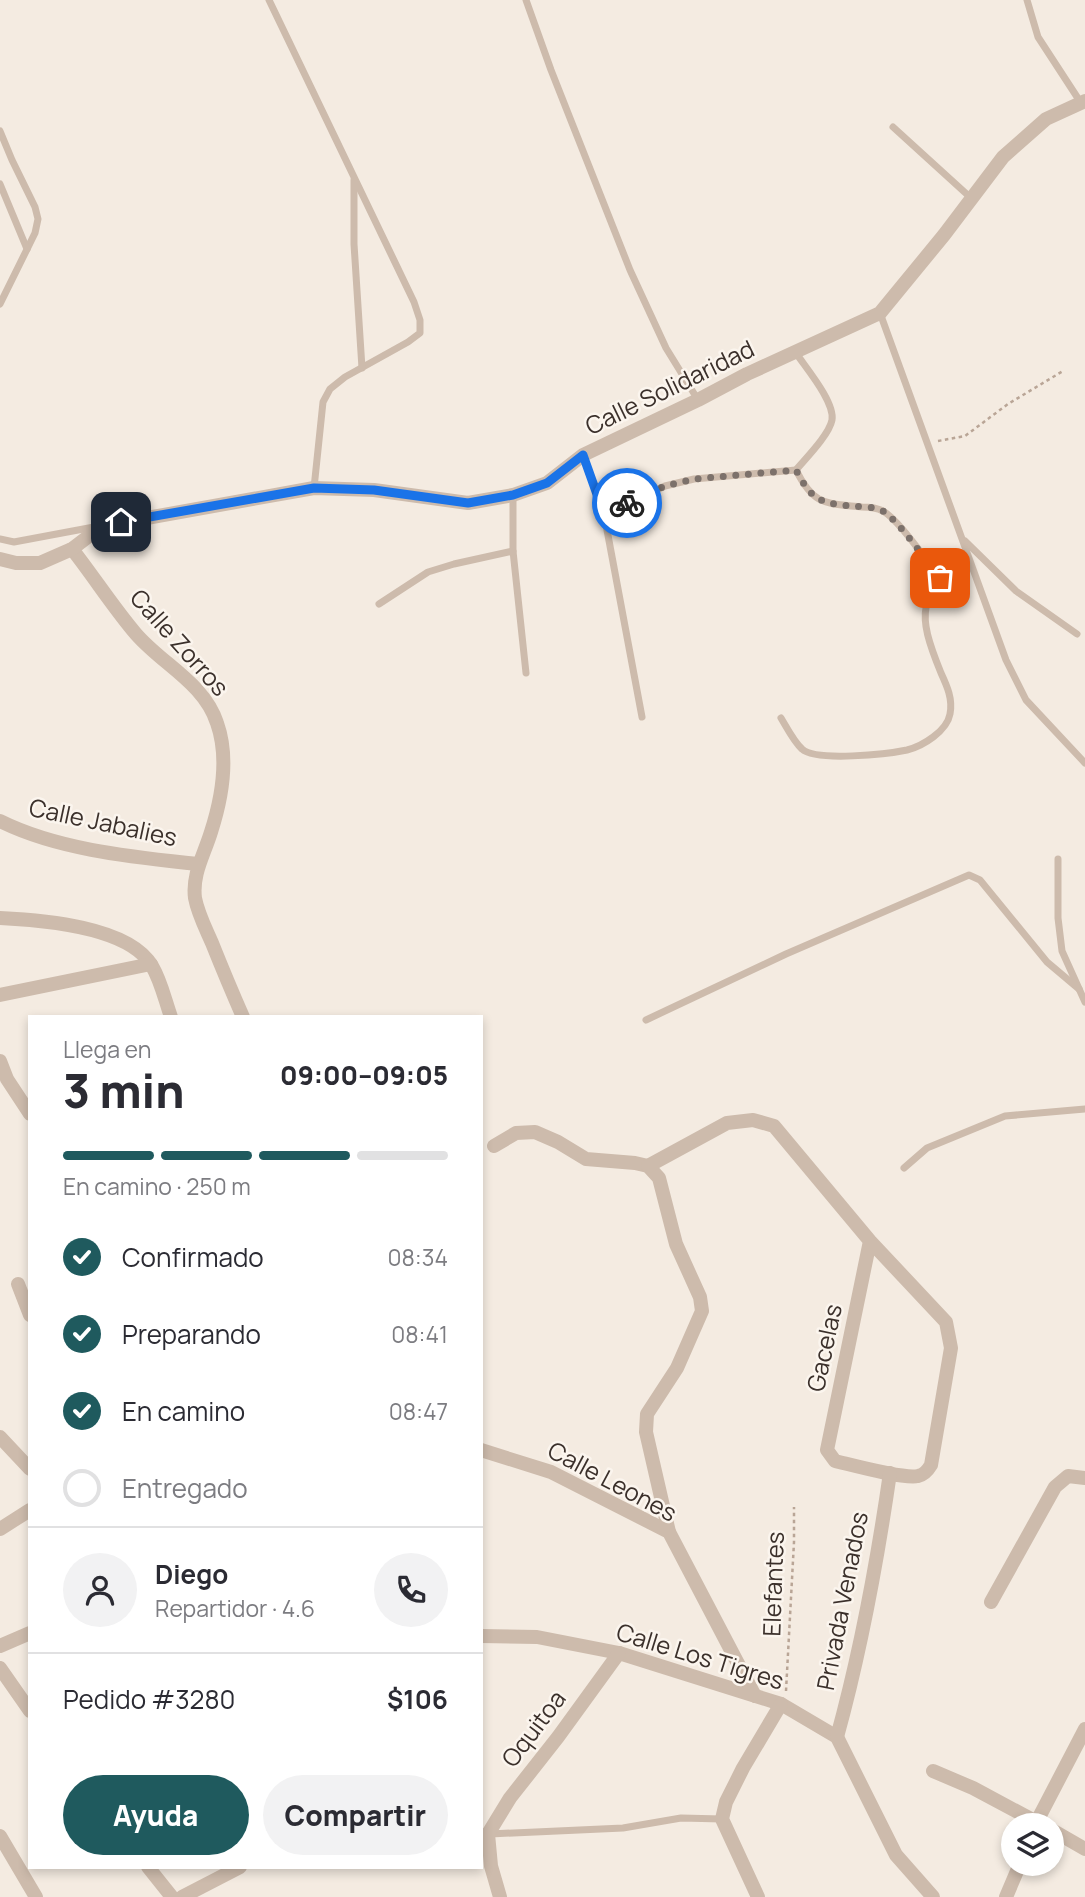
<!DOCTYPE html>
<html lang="es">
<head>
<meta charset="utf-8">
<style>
	:root { --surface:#fff; --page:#f2f2f3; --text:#2b2b33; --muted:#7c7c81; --line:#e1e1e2; --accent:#1f5a5e }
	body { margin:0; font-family:Manrope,sans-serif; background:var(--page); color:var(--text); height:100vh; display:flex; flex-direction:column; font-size:26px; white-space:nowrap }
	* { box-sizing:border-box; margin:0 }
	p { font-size:23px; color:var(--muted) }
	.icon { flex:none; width:38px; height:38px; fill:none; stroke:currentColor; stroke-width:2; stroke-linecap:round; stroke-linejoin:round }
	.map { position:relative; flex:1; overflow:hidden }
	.details { position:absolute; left:28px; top:1015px; width:455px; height:854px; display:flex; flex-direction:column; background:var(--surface); border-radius:0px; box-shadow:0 4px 10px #0003 }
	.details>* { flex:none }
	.controls { position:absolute; left:1001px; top:1813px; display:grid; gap:14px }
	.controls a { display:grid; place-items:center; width:63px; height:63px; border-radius:50%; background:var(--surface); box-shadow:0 4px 10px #0003; font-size:35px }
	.pin { position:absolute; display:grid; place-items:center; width:60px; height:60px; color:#fff; margin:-30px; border-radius:14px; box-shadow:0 4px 10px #0006 }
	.courier { position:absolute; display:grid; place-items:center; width:70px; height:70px; margin:-35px; border:5px solid #1a73e8; border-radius:50%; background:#fff; color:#222; box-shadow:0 2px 9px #0007 }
	.head em { font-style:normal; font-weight:800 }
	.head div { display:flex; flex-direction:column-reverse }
	.head { display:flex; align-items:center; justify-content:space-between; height:119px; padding:0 35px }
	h1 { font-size:46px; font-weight:800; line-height:52px }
	.bar { display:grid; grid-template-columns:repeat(4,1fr); gap:10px 7px; align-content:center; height:84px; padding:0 35px }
	.bar i { height:9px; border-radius:5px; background:var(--line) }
	.bar .on { background:var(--accent) }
	.bar p { grid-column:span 4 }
	.line { display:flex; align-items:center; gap:18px; padding:0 35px; border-top:2px solid var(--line) }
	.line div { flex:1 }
	.round { display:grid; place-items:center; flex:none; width:74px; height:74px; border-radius:37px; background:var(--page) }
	ol { padding:0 35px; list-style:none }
	li { display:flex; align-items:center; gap:21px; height:77px }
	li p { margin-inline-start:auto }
	li .icon { padding:7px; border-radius:50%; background:var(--accent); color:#fff; stroke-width:4 }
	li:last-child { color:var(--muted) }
	li i { width:38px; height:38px; border:4px solid var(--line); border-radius:50% }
	.button { display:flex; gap:14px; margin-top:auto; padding:14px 35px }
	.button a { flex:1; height:80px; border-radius:42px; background:var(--accent); color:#fff; font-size:28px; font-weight:800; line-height:80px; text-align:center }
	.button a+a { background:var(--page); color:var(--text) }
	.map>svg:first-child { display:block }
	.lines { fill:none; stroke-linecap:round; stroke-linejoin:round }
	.path { stroke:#b9a596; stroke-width:2.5; stroke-dasharray:3.5 3.5; stroke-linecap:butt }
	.lane { stroke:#cdbbac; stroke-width:7 }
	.street { stroke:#cdbbac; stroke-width:14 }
	.done { stroke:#7c716b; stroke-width:7; stroke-dasharray:0 12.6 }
	.route { stroke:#1a73e8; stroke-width:9 }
	.labels { text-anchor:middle; stroke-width:5; stroke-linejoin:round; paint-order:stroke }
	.street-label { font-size:24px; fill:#3b302b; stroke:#fbf5ee }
</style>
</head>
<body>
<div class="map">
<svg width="1085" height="1897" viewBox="0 0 1085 1897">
	<rect width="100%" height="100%" fill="#f4ebe1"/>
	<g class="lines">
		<g class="path">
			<polyline points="938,441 965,436 1008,404 1063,371"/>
			<polyline points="786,1691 794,1542 794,1507"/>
		</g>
		<g class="lane">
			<polyline points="269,0 414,302 420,320 420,333 408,342 345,377 330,389 323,402 314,488"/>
			<polyline points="526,0 551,70 630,270 666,348 698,400"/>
			<polyline points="1027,0 1038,37 1081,103"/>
			<polyline points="893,127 971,198"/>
			<polyline points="0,131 12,160 35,207 38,219 35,233 0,304"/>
			<polyline points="354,180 354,244 362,368"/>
			<polyline points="0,184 27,249"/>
			<polyline points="880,313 1006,660 1026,700 1085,763"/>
			<path d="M 796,353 C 806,368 835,402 832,420 C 829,435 806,458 796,470"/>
			<polyline points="583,456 604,514 642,717"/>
			<polyline points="513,495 513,551 526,673"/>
			<path d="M 604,514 L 665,486 L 694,479 L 796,470 C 814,506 825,503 862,507 C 869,507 877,508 883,511 C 900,521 926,561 940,577"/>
			<polyline points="0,539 14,542 94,527"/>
			<polyline points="965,541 1016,591 1077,634"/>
			<polyline points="379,604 428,572 454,564 513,551"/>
			<path d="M 781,718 C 787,728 794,742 802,749 C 816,762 888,754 907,750 C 923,746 947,731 950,714 C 953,699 947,686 941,673 C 916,611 918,599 966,552"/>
			<polyline points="1058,859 1058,918 1062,951 1085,1002"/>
			<polyline points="646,1020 786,954 969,875 980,880 1047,962 1079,989"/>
			<polyline points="904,1168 927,1148 1005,1116 1085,1109"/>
			<polyline points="490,1834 623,1828 681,1818 722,1819"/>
		</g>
		<g class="street">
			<path d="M 72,549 C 94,577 113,607 136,634 C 163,665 204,683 217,723 C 229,757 222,798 211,832 C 204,855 192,874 195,898 C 198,914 206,929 212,943 C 222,968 232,992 243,1017"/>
			<polyline points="0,559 16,563 40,563 72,549 102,526 314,488 374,490 468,503 513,495 547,483 583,455 698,400 747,374 880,313 944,235 1003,157 1046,119 1085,101"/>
			<path d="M 0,821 C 58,850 133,857 197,864"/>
			<path d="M 0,918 C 41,920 129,926 152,966 C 161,981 165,1000 171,1017"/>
			<polyline points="0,995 151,964"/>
			<polyline points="0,1061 7,1079 30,1114"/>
			<polyline points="494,1146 516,1133 535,1132 558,1142 586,1159 635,1163 648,1166 659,1178 676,1244 700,1297 702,1311 677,1368 647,1414 646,1432 669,1532"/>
			<path d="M 648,1166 L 727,1123 L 753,1120 L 774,1126 L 870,1241 L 946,1322 L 951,1348 L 931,1465 C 928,1470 924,1475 918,1476 C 903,1479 852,1465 835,1461 L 827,1450 L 870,1241"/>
			<polyline points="18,1284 30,1315"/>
			<polyline points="0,1437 30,1469"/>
			<polyline points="481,1450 551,1472 669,1532 755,1696"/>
			<polyline points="0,1529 30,1510"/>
			<polyline points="991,1602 1055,1487 1068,1476 1085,1478"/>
			<polyline points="481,1636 537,1637 619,1653 781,1704 837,1737 896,1855 933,1897"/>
			<polyline points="0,1646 30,1633"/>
			<polyline points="0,1668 30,1711"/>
			<path d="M 837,1737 C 861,1650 877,1563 890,1473"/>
			<polyline points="933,1771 973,1788 1042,1825"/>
			<polyline points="1035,1825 1085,1729"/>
			<polyline points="1052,1830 1085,1849"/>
			<polyline points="488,1834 510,1798 558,1737 619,1653"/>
			<polyline points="488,1834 491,1866 500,1897"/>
			<polyline points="0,1836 36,1897"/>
			<polyline points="148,1867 172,1897"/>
			<polyline points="182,1897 240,1867"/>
			<polyline points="758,1897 722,1819 726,1802 743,1768 781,1704"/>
			<polyline points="1006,1897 1020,1864"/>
		</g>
	</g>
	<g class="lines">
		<path class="done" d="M 627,503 L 665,486 L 694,479 L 796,470 C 814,506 826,503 862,507 C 869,507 877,508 883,511 C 899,521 926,561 940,578"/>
		<polyline class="route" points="121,522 314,488 374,490 468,503 513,495 547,483 583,455 604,514 627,503"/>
	</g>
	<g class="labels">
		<g class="street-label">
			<text transform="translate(670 388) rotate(-26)" y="8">Calle Solidaridad</text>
			<text transform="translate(179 643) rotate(48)" y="8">Calle Zorros</text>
			<text transform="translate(103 823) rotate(12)" y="8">Calle Jabalies</text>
			<text transform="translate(825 1348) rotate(-78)" y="8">Gacelas</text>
			<text transform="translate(612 1482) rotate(28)" y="8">Calle Leones</text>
			<text transform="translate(774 1584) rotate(-88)" y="8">Elefantes</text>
			<text transform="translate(843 1601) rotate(-79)" y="8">Privada Venados</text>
			<text transform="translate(700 1657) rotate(17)" y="8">Calle Los Tigres</text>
			<text transform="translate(534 1729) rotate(-53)" y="8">Oquitoa</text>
		</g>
	</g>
</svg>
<div class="controls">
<a><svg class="icon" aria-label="layers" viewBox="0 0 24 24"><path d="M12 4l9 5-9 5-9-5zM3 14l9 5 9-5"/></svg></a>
</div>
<div class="pin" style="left:940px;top:578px;background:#ea580c"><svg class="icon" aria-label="bag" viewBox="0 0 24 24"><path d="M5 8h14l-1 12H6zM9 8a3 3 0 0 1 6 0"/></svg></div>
<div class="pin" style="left:121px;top:522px;background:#1f2937"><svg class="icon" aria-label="home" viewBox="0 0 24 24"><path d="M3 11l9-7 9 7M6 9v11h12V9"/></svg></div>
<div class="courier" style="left:627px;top:503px"><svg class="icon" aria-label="bike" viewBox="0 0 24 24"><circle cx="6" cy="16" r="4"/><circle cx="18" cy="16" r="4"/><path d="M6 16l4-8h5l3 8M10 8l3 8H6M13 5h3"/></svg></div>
<section class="details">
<div class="head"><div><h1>3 min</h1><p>Llega en</p></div><em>09:00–09:05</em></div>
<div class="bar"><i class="on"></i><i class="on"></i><i class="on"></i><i></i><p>En camino · 250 m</p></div>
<ol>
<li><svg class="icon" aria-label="check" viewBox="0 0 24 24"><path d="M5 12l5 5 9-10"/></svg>Confirmado<p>08:34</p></li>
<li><svg class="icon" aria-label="check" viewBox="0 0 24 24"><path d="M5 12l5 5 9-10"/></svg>Preparando<p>08:41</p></li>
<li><svg class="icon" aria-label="check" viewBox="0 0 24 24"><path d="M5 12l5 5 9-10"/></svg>En camino<p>08:47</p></li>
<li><i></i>Entregado</li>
</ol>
<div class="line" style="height:126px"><a class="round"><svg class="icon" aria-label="person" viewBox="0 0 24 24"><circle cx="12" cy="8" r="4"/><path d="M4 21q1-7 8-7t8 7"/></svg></a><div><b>Diego</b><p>Repartidor · 4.6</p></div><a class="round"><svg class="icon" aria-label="phone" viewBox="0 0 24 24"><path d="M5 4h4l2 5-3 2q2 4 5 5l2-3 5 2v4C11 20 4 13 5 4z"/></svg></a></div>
<div class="line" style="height:91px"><div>Pedido #3280</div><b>$106</b></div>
<div class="button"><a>Ayuda</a><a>Compartir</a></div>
</section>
</div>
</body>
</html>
